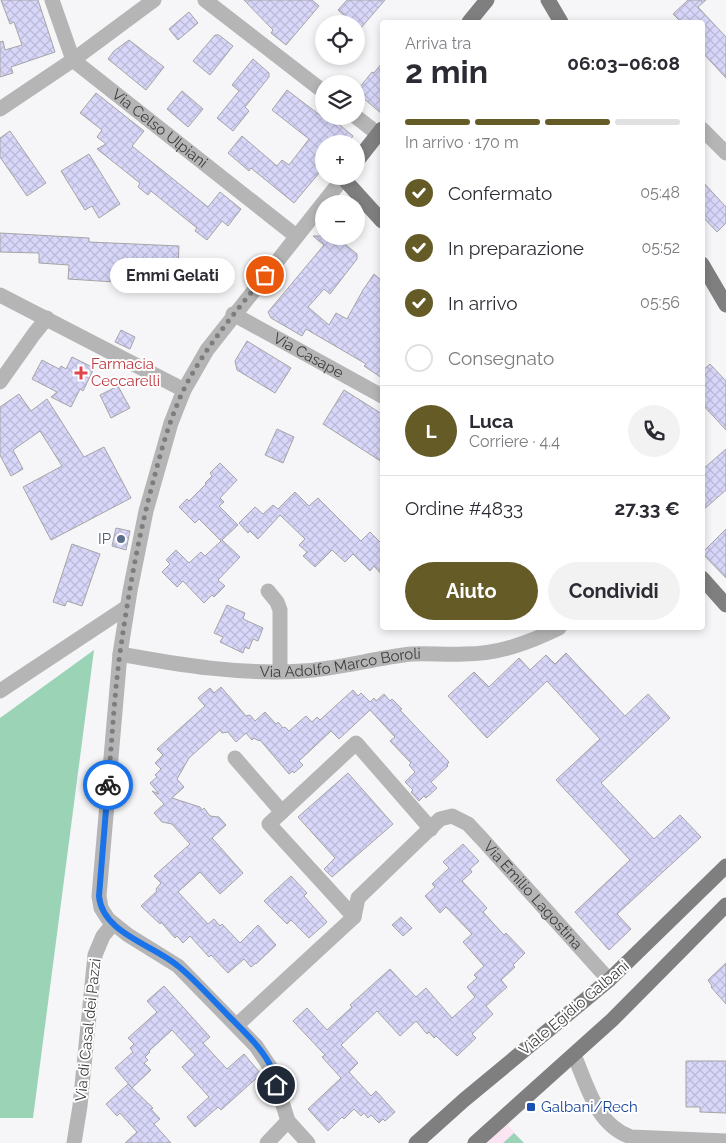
<!DOCTYPE html>
<html lang="it">
<head>
<meta charset="utf-8">
<style>
	:root { --surface:#fff; --page:#f2f2f3; --text:#2b2b33; --muted:#7c7c81; --line:#e1e1e2; --accent:#645b27 }
	body { margin:0; font-family:Raleway,sans-serif; background:var(--page); color:var(--text); height:100vh; display:flex; flex-direction:column; font-size:19px; white-space:nowrap }
	* { box-sizing:border-box; margin:0 }
	p { font-size:16px; color:var(--muted) }
	.icon { flex:none; width:28px; height:28px; fill:none; stroke:currentColor; stroke-width:2; stroke-linecap:round; stroke-linejoin:round }
	.map { position:relative; flex:1; overflow:hidden }
	.sheet { position:absolute; left:380px; top:20px; width:325px; height:610px; display:flex; flex-direction:column; background:var(--surface); border-radius:5px; box-shadow:0 2px 8px #0003 }
	.sheet>* { flex:none }
	.controls { position:absolute; left:315px; top:15px; display:grid; gap:10px }
	.controls a { display:grid; place-items:center; width:50px; height:50px; border-radius:50%; background:var(--surface); box-shadow:0 2px 8px #0003; font-size:25px }
	.pin { position:absolute; display:grid; place-items:center; width:42px; height:42px; color:#fff; margin:-21px; border:2px solid #fff; border-radius:50%; box-shadow:0 1px 5px #0007 }
	.courier { position:absolute; display:grid; place-items:center; width:50px; height:50px; margin:-25px; border:4px solid #1a73e8; border-radius:50%; background:#fff; color:#222; box-shadow:0 1px 6px #0007 }
	.bubble { position:absolute; height:35px; border-radius:18px; background:var(--surface); box-shadow:0 2px 8px #0003; font-size:16px; font-weight:700; line-height:35px; text-align:center }
	.head em { font-style:normal; font-weight:700 }
	.head div { display:flex; flex-direction:column-reverse }
	.head { display:flex; align-items:center; justify-content:space-between; height:85px; padding:0 25px }
	h1 { font-size:32px; font-weight:700; line-height:38px }
	.bar { display:grid; grid-template-columns:repeat(4,1fr); gap:8px 5px; align-content:center; height:60px; padding:0 25px }
	.bar i { height:6px; border-radius:4px; background:var(--line) }
	.bar .on { background:var(--accent) }
	.bar p { grid-column:span 4 }
	.line { display:flex; align-items:center; gap:12px; padding:0 25px; border-top:1px solid var(--line) }
	.line div { flex:1 }
	.round { display:grid; place-items:center; flex:none; width:52px; height:52px; border-radius:26px; background:var(--page) }
	ol { padding:0 25px; list-style:none }
	li { display:flex; align-items:center; gap:15px; height:55px }
	li p { margin-inline-start:auto }
	li .icon { padding:5px; border-radius:50%; background:var(--accent); color:#fff; stroke-width:4 }
	li:last-child { color:var(--muted) }
	li i { width:28px; height:28px; border:2px solid var(--line); border-radius:50% }
	.primary-button { display:flex; gap:10px; margin-top:auto; padding:10px 25px }
	.primary-button a { flex:1; height:58px; border-radius:30px; background:var(--accent); color:#fff; font-size:20px; font-weight:700; line-height:58px; text-align:center }
	.primary-button a+a { background:var(--page); color:var(--text) }
	.map>svg:first-child { display:block }
	.commercial { fill:#fce5f2 }
	.green { fill:#9ad3b6 }
	.building { fill:url(#building-cross-hatch); stroke:#a5a5a6 }
	.lines { fill:none; stroke-linecap:round; stroke-linejoin:round }
	.minor { stroke:#b6b5b5; stroke-width:15 }
	.major { stroke:#807f7f; stroke-width:15 }
	.done { stroke:#7d7d7e; stroke-width:5; stroke-dasharray:0 9 }
	.route { stroke:#1a73e8; stroke-width:6 }
	.health-dot { fill:#e0444e; stroke:#fff; stroke-width:2 }
	.service-dot { fill:#5c6f8a; stroke:#fff; stroke-width:2 }
	.transit-dot { fill:#1a4fb4; stroke:#fff; stroke-width:2 }
	.labels { text-anchor:middle; stroke-width:4; stroke-linejoin:round; paint-order:stroke }
	.street-label { font-size:15px; fill:#3c3c3d; stroke:#fff }
	.health-label { font-size:15px; fill:#be3a42; stroke:#fff; text-anchor:start }
	.service-label { font-size:15px; fill:#4e5e75; stroke:#fff; text-anchor:end }
	.transit-label { font-size:15px; fill:#164399; stroke:#fff; text-anchor:start }
</style>
</head>
<body>
<div class="map">
<svg width="726" height="1143" viewBox="0 0 726 1143">
	<defs>
		<pattern id="building-cross-hatch" width="8" height="8" patternUnits="userSpaceOnUse" patternTransform="scale(1.25)"><rect width="8" height="8" fill="#d8d7f9"/><path d="M0 0l8 8M0 8l8-8" fill="none" stroke="#bab9d6"/></pattern>
	</defs>
	<rect width="100%" height="100%" fill="#f6f6f8"/>
	<polygon class="commercial" points="506,1123 524,1143 486,1143"/>
	<g class="green">
		<polygon points="94,650 33,1118 0,1118 0,718"/>
		<polygon points="514,1133 524,1143 503,1143"/>
	</g>
	<g class="building">
		<polygon points="1,0 38,0 55,52 11,67 13,73 0,77 0,42 3,41 5,50 22,45 14,22 10,24"/>
		<polygon points="244,0 312,0 319,6 286,45 271,33 273,30"/>
		<polygon points="347,0 385,0 360,29 356,24 354,24 338,10"/>
		<polygon points="688,0 706,0 698,7 726,37 726,78 702,52 702,22 681,22 673,14"/>
		<polygon points="189,12 198,23 178,40 169,29"/>
		<polygon points="215,35 219,35 233,46 210,75 193,61"/>
		<polygon points="129,40 164,67 146,90 108,59 114,51"/>
		<polygon points="253,59 269,73 269,77 245,107 249,111 233,131 217,118 239,91 232,85"/>
		<polygon points="382,63 382,114 356,92 372,72 374,73"/>
		<polygon points="287,90 321,116 329,116 353,136 347,144 324,144 324,167 294,203 251,168 249,171 228,153 242,136 277,166 282,160 289,165 309,139 272,110"/>
		<polygon points="182,91 203,109 188,127 167,109"/>
		<polygon points="96,93 144,131 132,146 208,207 220,192 241,209 228,226 222,221 207,240 195,231 197,228 151,191 148,195 138,187 140,183 97,149 106,144 97,137 102,130 80,113"/>
		<polygon points="10,131 46,183 27,196 0,157 0,138"/>
		<polygon points="89,154 120,204 99,218 92,206 85,210 61,171"/>
		<polygon points="702,181 726,207 726,223 717,232 702,216"/>
		<polygon points="0,233 89,238 89,242 179,246 177,286 68,279 69,265 39,263 39,253 0,252"/>
		<polygon points="313,236 335,236 357,254 357,259 330,294 324,289 308,307 329,325 336,313 347,319 363,290 374,274 382,281 382,378 364,366 366,364 306,329 302,336 271,318 268,312 324,245"/>
		<polygon points="121,330 135,337 130,349 115,342"/>
		<polygon points="247,341 291,368 275,393 237,370 235,361"/>
		<polygon points="72,357 94,368 83,391 80,389 71,407 51,397 57,392 32,379 42,360 59,369 61,366 66,369"/>
		<polygon points="710,364 726,381 726,430 702,404 702,371"/>
		<polygon points="118,386 130,408 111,418 100,395"/>
		<polygon points="344,390 382,414 382,462 323,424"/>
		<polygon points="19,394 31,411 47,399 84,457 104,447 131,498 51,540 23,487 62,466 40,431 13,450 23,469 11,476 0,455 0,407"/>
		<polygon points="277,429 294,437 283,463 265,455"/>
		<polygon points="726,449 726,490 702,511 702,470"/>
		<polygon points="220,463 237,480 220,498 224,502 219,506 238,525 222,540 240,557 218,580 225,586 214,597 212,595 204,603 183,581 177,587 162,572 170,564 166,560 176,550 189,563 201,552 205,556 221,541 199,519 195,523 179,507 187,499 189,501 206,484 205,483 212,476 210,473"/>
		<polygon points="295,492 309,506 318,498 361,541 370,532 382,544 382,575 374,566 370,571 353,554 345,562 332,550 315,567 303,556 307,552 299,545 305,539 280,515 258,539 250,531 248,533 239,523 255,507 263,514 273,505 278,509"/>
		<polygon points="116,528 130,531 126,550 112,546"/>
		<polygon points="726,529 726,578 702,553"/>
		<polygon points="72,544 100,554 82,606 67,601 65,606 53,602"/>
		<polygon points="227,605 245,613 243,619 263,628 258,641 253,639 249,649 245,647 243,653 220,642 223,637 214,633"/>
		<polygon points="566,653 625,716 648,694 670,718 601,783 654,839 680,815 701,837 617,914 631,929 609,950 575,912 630,860 556,780 600,739 547,681 487,738 448,696 474,672 489,687 519,658 530,670 546,655 555,664"/>
		<polygon points="221,687 246,716 250,715 255,721 265,712 276,724 278,722 283,728 285,727 289,731 306,716 312,722 317,717 320,720 353,690 358,696 361,693 370,702 374,698 376,701 384,694 390,701 392,699 402,709 400,710 449,762 447,765 448,766 431,782 437,788 426,798 424,796 419,801 411,792 413,790 405,782 415,772 409,765 411,763 390,741 395,737 370,710 339,739 331,731 299,761 303,765 294,773 293,771 289,774 260,740 259,741 254,738 252,740 246,733 236,742 228,732 222,733 220,730 189,758 177,779 184,787 172,798 200,807 202,810 204,808 210,816 219,817 226,825 212,838 243,873 220,894 200,872 178,892 208,924 214,919 220,926 222,924 240,943 258,925 276,945 256,964 256,963 251,967 244,959 228,973 211,955 209,957 190,936 183,943 177,936 175,938 161,922 160,924 141,906 157,891 156,889 161,883 154,876 190,844 172,824 162,822 154,813 164,804 152,791 159,794 150,783 157,777 155,775 161,769 155,763 163,755 157,749 205,706 198,698 210,688 214,693"/>
		<polygon points="348,773 393,824 332,877 324,869 335,858 298,817"/>
		<polygon points="463,844 479,861 470,869 472,872 462,881 487,908 483,912 504,935 506,933 525,953 513,965 515,967 501,980 507,987 486,1006 493,1014 472,1034 476,1038 457,1056 436,1036 434,1038 429,1032 427,1034 416,1021 400,1036 377,1011 341,1045 358,1063 349,1072 371,1096 376,1091 395,1112 385,1121 383,1119 379,1123 371,1115 368,1118 364,1113 361,1116 354,1109 344,1119 342,1117 328,1131 308,1109 341,1078 322,1057 325,1055 293,1021 307,1008 327,1030 352,1007 350,1005 390,969 416,997 426,988 452,1018 475,997 467,987 477,978 474,975 484,966 463,942 472,934 446,907 440,913 425,896 435,887 432,884 449,868 443,862"/>
		<polygon points="291,876 307,893 304,896 327,922 309,938 291,920 287,924 264,901"/>
		<polygon points="401,917 412,928 403,936 392,925"/>
		<polygon points="726,963 726,1004 711,987 712,986 708,980"/>
		<polygon points="164,986 210,1037 203,1043 227,1069 244,1054 261,1074 221,1110 218,1107 195,1127 187,1117 209,1097 182,1067 195,1055 172,1030 149,1051 150,1052 145,1057 148,1060 144,1063 151,1070 132,1088 115,1068 133,1052 130,1048 134,1044 128,1038 157,1012 147,1001"/>
		<polygon points="686,1061 726,1061 726,1113 700,1112 700,1107 686,1107"/>
		<polygon points="128,1084 153,1108 151,1109 160,1119 154,1124 171,1143 125,1143 137,1132 120,1113 117,1116 106,1104"/>
	</g>
	<g class="lines">
		<g class="minor">
			<path id="s1" d="M 52,0 L 73,60 L 296,236"/>
			<polyline points="205,0 324,92"/>
			<polyline points="0,109 73,60 154,0"/>
			<polyline points="355,116 378,134"/>
			<polyline points="702,129 726,153"/>
			<polyline points="0,295 184,390"/>
			<path id="s2" d="M 233,314 L 382,396"/>
			<polyline points="0,382 34,334 47,318"/>
			<polyline points="268,591 277,602 280,610 280,671"/>
			<path id="s3" d="M 120,654 C 180,665 241,675 302,671 C 339,669 374,658 411,654 C 429,653 446,655 464,654 C 499,654 528,643 559,628"/>
			<polyline points="0,691 127,607"/>
			<polyline points="235,758 282,812"/>
			<path id="s4" d="M 354,917 L 358,898 L 440,819 L 452,816 L 468,824 L 483,840 L 609,980"/>
			<polyline points="354,917 269,824 356,743 431,829"/>
			<polyline points="237,1025 354,917"/>
			<path d="M 574,1055 C 587,1085 596,1125 631,1137 L 726,1141"/>
			<polyline points="74,1143 80,1106 95,955 103,936 113,924"/>
			<polyline points="267,1143 288,1121"/>
			<polyline points="308,1143 288,1121 272,1070 256,1046 178,966 128,935 108,919 101,908 99,896 120,654 130,591 146,511 171,423 184,390 207,350 343,178"/>
		</g>
		<g class="major">
			<polyline points="548,0 561,22"/>
			<polyline points="469,22 487,0"/>
			<polyline points="356,162 382,129"/>
			<polyline points="344,176 343,178 382,221"/>
			<polyline points="702,264 726,305"/>
			<polyline points="702,578 726,605"/>
			<polyline points="416,1143 464,1100 609,980 726,866"/>
			<polyline points="475,1143 612,1020 726,905"/>
		</g>
	</g>
	<g class="lines">
		<path class="done" d="M 108,785 C 112,741 114,697 120,653 C 128,596 138,538 153,482 C 161,451 170,418 184,389 C 205,347 236,312 265,275"/>
		<path class="route" d="M 108,785 L 99,896 C 102,933 154,945 178,966 C 194,979 208,995 222,1009 C 238,1026 258,1043 269,1063 C 273,1070 274,1078 276,1085"/>
	</g>
	<path class="health-dot" d="M78.5 365.5h5v5h5v5h-5v5h-5v-5h-5v-5h5z"/>
	<circle class="service-dot" cx="121" cy="539" r="5"/>
	<rect class="transit-dot" x="526" y="1102" width="10" height="10" rx="2.5"/>
	<g class="labels">
		<g class="street-label">
			<text dy="5" stroke="none"><textPath href="#s1" startOffset="174">Via Celso Ulpiani</textPath></text>
			<text dy="5" stroke="none"><textPath href="#s2" startOffset="86">Via Casape</textPath></text>
			<text dy="5" stroke="none"><textPath href="#s3" startOffset="222">Via Adolfo Marco Boroli</textPath></text>
			<text dy="5" stroke="none"><textPath href="#s4" startOffset="260">Via Emilio Lagostina</textPath></text>
			<text transform="translate(574 1008) rotate(-40)" y="5">Viale Egidio Galbani</text>
			<text transform="translate(88 1030) rotate(-84)" y="5">Via di Casal dei Pazzi</text>
		</g>
		<g class="health-label">
			<text x="91" y="369">Farmacia<tspan x="91" dy="17">Ceccarelli</tspan></text>
		</g>
		<g class="service-label">
			<text x="111" y="544">IP</text>
		</g>
		<g class="transit-label">
			<text x="541" y="1112">Galbani/Rech</text>
		</g>
	</g>
</svg>
<div class="controls">
<a><svg class="icon" aria-label="locate" viewBox="0 0 24 24"><circle cx="12" cy="12" r="6"/><path d="M12 2v4M12 18v4M2 12h4M18 12h4"/></svg></a>
<a><svg class="icon" aria-label="layers" viewBox="0 0 24 24"><path d="M12 4l9 5-9 5-9-5zM3 14l9 5 9-5"/></svg></a>
<a>+</a>
<a>−</a>
</div>
<div class="pin" style="left:265px;top:275px;background:#ea580c"><svg class="icon" aria-label="bag" viewBox="0 0 24 24"><path d="M5 8h14l-1 12H6zM9 8a3 3 0 0 1 6 0"/></svg></div>
<div class="pin" style="left:276px;top:1085px;background:#1f2937"><svg class="icon" aria-label="home" viewBox="0 0 24 24"><path d="M3 11l9-7 9 7M6 9v11h12V9"/></svg></div>
<div class="courier" style="left:108px;top:785px"><svg class="icon" aria-label="bike" viewBox="0 0 24 24"><circle cx="6" cy="16" r="4"/><circle cx="18" cy="16" r="4"/><path d="M6 16l4-8h5l3 8M10 8l3 8H6M13 5h3"/></svg></div>
<div class="bubble" style="left:110px;top:258px;width:125px">Emmi Gelati</div>
<section class="sheet">
<div class="head"><div><h1>2 min</h1><p>Arriva tra</p></div><em>06:03–06:08</em></div>
<div class="bar"><i class="on"></i><i class="on"></i><i class="on"></i><i></i><p>In arrivo · 170 m</p></div>
<ol>
<li><svg class="icon" aria-label="check" viewBox="0 0 24 24"><path d="M5 12l5 5 9-10"/></svg>Confermato<p>05:48</p></li>
<li><svg class="icon" aria-label="check" viewBox="0 0 24 24"><path d="M5 12l5 5 9-10"/></svg>In preparazione<p>05:52</p></li>
<li><svg class="icon" aria-label="check" viewBox="0 0 24 24"><path d="M5 12l5 5 9-10"/></svg>In arrivo<p>05:56</p></li>
<li><i></i>Consegnato</li>
</ol>
<div class="line" style="height:90px"><b class="round" style="background:var(--accent);color:#fff">L</b><div><b>Luca</b><p>Corriere · 4.4</p></div><a class="round"><svg class="icon" aria-label="phone" viewBox="0 0 24 24"><path d="M5 4h4l2 5-3 2q2 4 5 5l2-3 5 2v4C11 20 4 13 5 4z"/></svg></a></div>
<div class="line" style="height:65px"><div>Ordine #4833</div><b>27.33 €</b></div>
<div class="primary-button"><a>Aiuto</a><a>Condividi</a></div>
</section>
</div>
</body>
</html>
